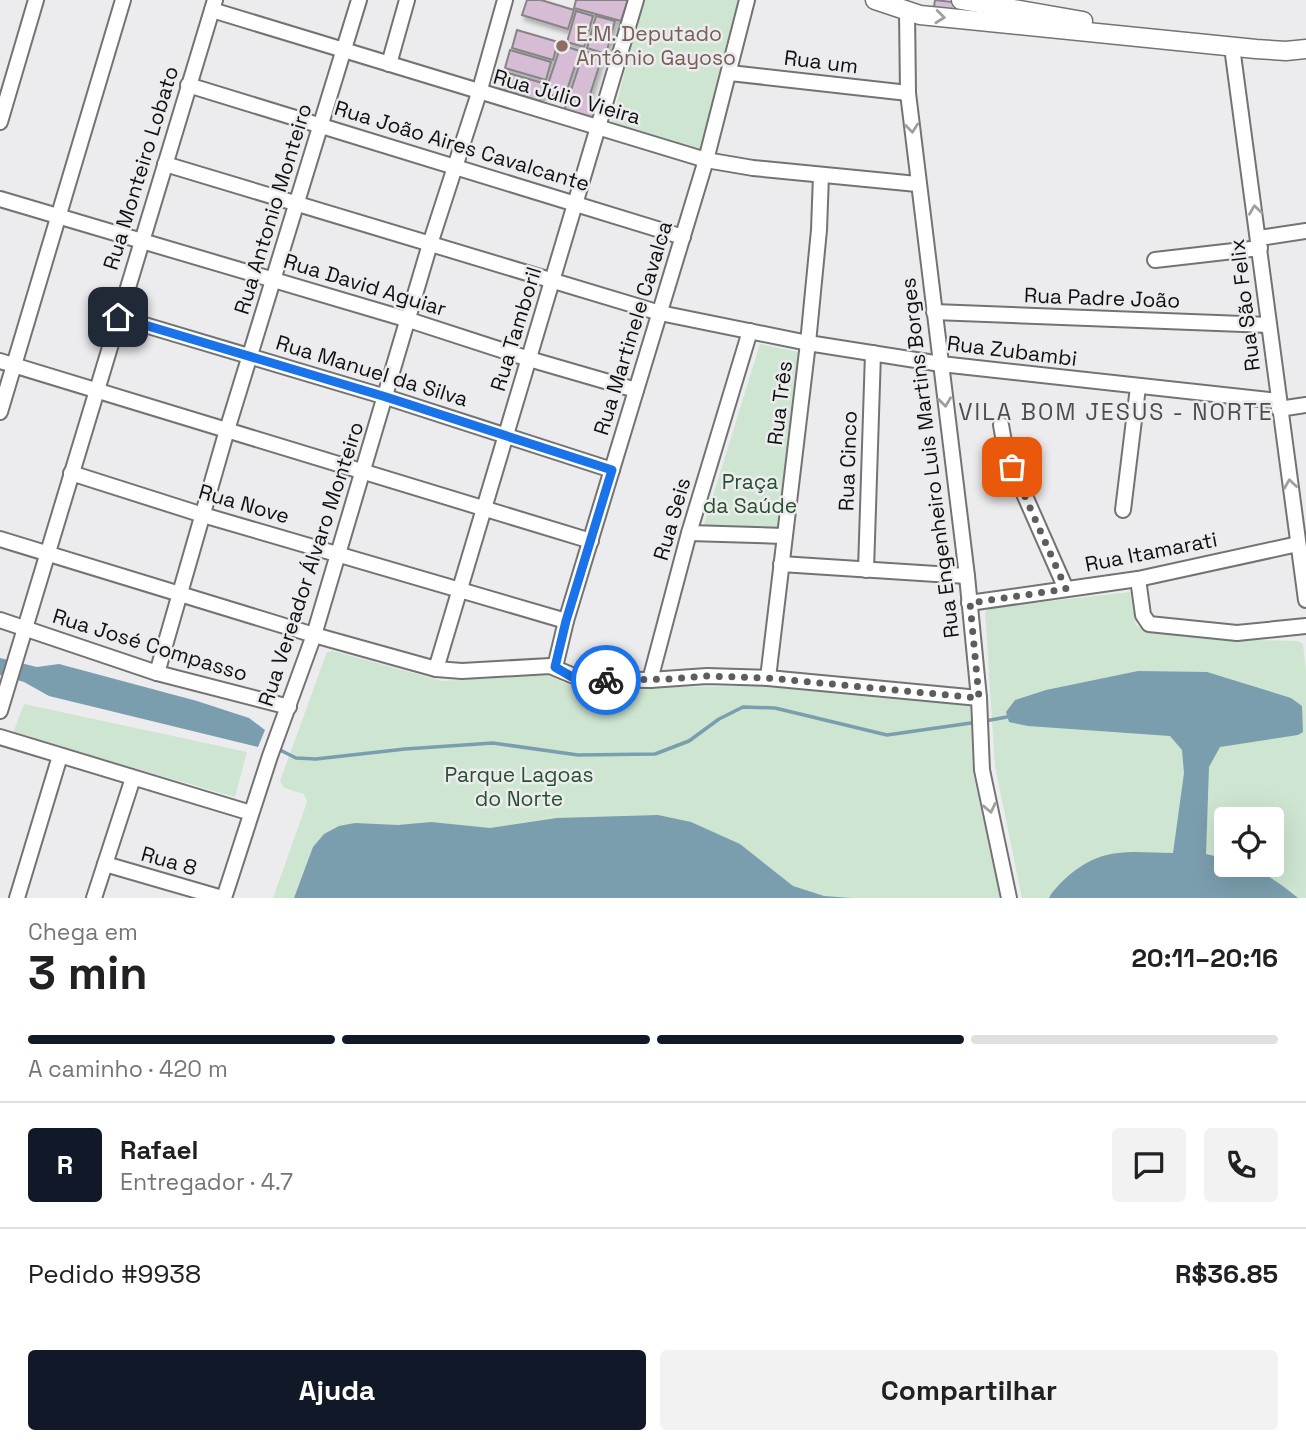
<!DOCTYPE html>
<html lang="pt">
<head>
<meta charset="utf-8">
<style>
	:root { --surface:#fff; --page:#f2f2f2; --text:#202124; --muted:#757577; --line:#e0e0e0; --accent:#111827 }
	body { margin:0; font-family:"Space Grotesk",sans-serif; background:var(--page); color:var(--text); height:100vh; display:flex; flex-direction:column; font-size:26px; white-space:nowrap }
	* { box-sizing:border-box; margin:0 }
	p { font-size:23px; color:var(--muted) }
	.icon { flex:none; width:38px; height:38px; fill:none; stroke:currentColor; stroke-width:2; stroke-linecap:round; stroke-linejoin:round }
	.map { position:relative; height:898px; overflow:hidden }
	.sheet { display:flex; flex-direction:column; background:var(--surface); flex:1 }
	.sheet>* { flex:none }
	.controls { position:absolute; left:1214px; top:807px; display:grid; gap:14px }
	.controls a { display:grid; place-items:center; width:70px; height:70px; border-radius:7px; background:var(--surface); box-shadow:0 7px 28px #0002; font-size:35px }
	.pin { position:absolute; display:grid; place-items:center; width:60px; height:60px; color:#fff; margin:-30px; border-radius:14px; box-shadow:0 4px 10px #0006 }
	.courier { position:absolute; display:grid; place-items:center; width:70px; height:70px; margin:-35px; border:5px solid #1a73e8; border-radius:50%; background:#fff; color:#222; box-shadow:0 2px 9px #0007 }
	.head em { font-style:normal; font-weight:800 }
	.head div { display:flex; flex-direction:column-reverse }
	.head { display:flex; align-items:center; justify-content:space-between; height:119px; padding:0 28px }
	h1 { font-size:46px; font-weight:800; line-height:52px }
	.bar { display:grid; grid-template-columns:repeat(4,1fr); gap:10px 7px; align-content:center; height:84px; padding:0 28px }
	.bar i { height:9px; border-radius:5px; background:var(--line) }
	.bar .current { background:var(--accent) }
	.bar p { grid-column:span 4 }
	.line { display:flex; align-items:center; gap:18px; padding:0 28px; border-top:2px solid var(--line) }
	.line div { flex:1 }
	.round { display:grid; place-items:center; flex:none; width:74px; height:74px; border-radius:7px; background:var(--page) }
	.primary-button { display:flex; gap:14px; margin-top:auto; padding:14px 28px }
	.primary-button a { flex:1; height:80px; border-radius:7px; background:var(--accent); color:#fff; font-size:28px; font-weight:800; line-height:80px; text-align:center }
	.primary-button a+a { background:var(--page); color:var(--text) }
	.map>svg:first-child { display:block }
	.green { fill:#cde5d1; fill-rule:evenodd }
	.water { fill:#7b9eae }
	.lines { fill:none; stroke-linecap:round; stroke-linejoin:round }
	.stream { stroke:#7b9eae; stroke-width:3.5 }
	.building { fill:#d7bcd5; stroke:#858585; stroke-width:2; filter:url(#shadow) }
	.minor-casing { stroke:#737374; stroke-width:18 }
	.tertiary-casing { stroke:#737374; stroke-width:21 }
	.minor { stroke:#fff; stroke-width:14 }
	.tertiary { stroke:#fff; stroke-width:18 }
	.oneway { stroke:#9f9fa0 }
	.done { stroke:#5d5d5e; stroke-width:7; stroke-dasharray:0 12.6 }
	.route { stroke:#1a73e8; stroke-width:9 }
	.education-dot { fill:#8d6e63; stroke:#ececee; stroke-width:2.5 }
	.labels { text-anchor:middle; stroke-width:5; stroke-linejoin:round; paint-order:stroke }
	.education-label { font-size:21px; fill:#785e54; stroke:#ececee; text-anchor:start }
	.street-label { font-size:21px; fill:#101011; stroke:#ececee }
	.park-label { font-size:21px; fill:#255130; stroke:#ececee }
	.neighbourhood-label { font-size:23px; letter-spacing:2px; fill:#4d4d4e; stroke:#ececee }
</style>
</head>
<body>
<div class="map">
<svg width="1306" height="898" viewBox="0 0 1306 898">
	<defs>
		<filter id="shadow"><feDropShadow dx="2.5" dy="4.5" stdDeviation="2" flood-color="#0004"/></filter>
	</defs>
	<rect width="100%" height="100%" fill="#ececee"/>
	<g class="green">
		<polygon points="643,0 740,0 699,153 611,126"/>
		<polygon points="760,344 803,353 781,532 703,528"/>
		<path d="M 1130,592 L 1136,625 L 1147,631 L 1211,639 L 1298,641 L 1303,644 L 1306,672 L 1306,898 L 1022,898 L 995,766 L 985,612 L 990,608 ZM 1227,819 L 1272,819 L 1272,864 L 1227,864 Z"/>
		<polygon points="333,651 442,681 537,674 547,675 576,688 767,686 970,704 973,773 1000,898 273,898 307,802 304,794 284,788 280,781 327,652"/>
		<polygon points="24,704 247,752 235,797 13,733"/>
	</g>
	<g class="water">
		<polygon points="0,658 37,667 59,664 197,701 249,718 265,730 258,747 49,696 24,682 0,675"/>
		<path d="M 1138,671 L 1207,672 L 1291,698 L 1302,706 L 1303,732 L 1298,735 L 1220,747 L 1209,767 L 1206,854 L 1227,859 L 1227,864 C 1254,864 1278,881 1298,898 L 1049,898 C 1053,890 1060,884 1067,877 C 1102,846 1130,852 1173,853 L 1184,773 L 1182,750 L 1170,736 L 1028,726 L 1009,722 L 1006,712 L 1015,700 L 1046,690 Z"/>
		<polygon points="658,815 691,822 740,844 793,886 824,896 851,898 294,898 313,847 324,834 339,826 355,823 398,825 431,822 490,828 557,818"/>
	</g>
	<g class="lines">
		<g class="stream">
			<polyline points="985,721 1007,717"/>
			<polyline points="278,749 296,758 316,759 405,749 493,743 578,755 655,754 689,741 719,719 743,707 775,708 887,735 978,722"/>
		</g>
	</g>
	<g class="building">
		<polygon points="527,0 541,0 574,10 568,29 522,15"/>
		<polygon points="576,0 628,0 621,21 574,8"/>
		<polygon points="935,0 994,7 992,21 933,13"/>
		<polygon points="576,11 593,16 584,47 567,42"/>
		<polygon points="596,16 615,21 606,54 587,48"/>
		<polygon points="517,30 558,42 553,60 512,48"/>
		<polygon points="561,45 580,51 564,99 545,93"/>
		<polygon points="510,50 551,62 546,80 505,68"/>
		<polygon points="584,51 602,57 588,101 599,105 594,120 564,111"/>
		<polygon points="505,72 546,84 540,101 500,89"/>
	</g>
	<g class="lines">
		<defs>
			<g id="minor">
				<polyline points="212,10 706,160 753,168 917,184"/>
				<polyline points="907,11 908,93 967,576 979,698 982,770 1009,898"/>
				<polyline points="1232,47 1306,600"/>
				<polyline points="389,64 407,0"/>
				<polyline points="730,73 908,93"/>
				<polyline points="188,85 683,237"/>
				<polyline points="0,122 36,0"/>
				<polyline points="165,164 660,313 808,343 941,364 1278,401"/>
				<polyline points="0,199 409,320 529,359 636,390"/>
				<polyline points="1259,238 1306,231"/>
				<polyline points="1155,260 1260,248"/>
				<polyline points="934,312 1269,325"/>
				<polyline points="118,317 386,397 612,470"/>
				<polyline points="0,361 591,541"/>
				<polyline points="1279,409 1306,405"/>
				<polyline points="0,412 123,0"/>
				<polyline points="1001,425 1006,453 1066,589"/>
				<polyline points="71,473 203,515 566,621"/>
				<polyline points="1123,510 1138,387"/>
				<polyline points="689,533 784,536"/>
				<polyline points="0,539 314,635 436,669 462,671 550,666 581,679 650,680 707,676 768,678 979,698"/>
				<polyline points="781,564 967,576"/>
				<polyline points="866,570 873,353"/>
				<polyline points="1138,579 1143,615 1149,624 1237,633 1306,626"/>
				<polyline points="969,603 1138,579 1298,544"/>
				<polyline points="0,620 157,673 289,707"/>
				<polyline points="555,667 566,621 706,160 747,0"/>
				<polyline points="436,669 636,0"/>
				<polyline points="157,673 227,430 359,0"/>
				<polyline points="768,678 808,343 819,230 821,175"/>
				<polyline points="650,680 689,533 750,331"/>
				<polyline points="0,711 215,0"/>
				<polyline points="0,737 251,813"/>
				<polyline points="105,864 222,898"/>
				<polyline points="17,898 60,756"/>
				<polyline points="94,898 133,778"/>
				<polyline points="224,898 270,756 314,635 430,244 479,93 505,0"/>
			</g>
			<g id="tertiary">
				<polyline points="875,0 920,15 1256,49 1286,51 1306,49"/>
				<polyline points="961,0 1083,21"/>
			</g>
		</defs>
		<use href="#minor" class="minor-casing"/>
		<use href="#tertiary" class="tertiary-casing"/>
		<use href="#minor" class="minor"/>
		<use href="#tertiary" class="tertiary"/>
	</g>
	<defs><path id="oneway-chevron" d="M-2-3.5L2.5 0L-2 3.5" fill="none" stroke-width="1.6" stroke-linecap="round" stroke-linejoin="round" transform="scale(1.75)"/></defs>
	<g class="oneway">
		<use href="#oneway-chevron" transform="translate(940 17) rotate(6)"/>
		<use href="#oneway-chevron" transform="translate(912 128) rotate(84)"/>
		<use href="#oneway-chevron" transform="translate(1255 210) rotate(-98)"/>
		<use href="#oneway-chevron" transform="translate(945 402) rotate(83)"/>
		<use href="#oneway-chevron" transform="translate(1290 484) rotate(-98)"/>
		<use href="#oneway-chevron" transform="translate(990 808) rotate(78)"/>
	</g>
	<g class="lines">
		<polyline class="done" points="606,680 669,679 707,676 768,678 979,698 970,603 1066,589 1012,467"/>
		<polyline class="route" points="118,317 386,397 612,470 566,621 555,667 572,677 606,680"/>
	</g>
	<circle class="education-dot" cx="562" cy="46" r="7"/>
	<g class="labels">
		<g class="education-label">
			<text x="576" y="41">E.M. Deputado<tspan x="576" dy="24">Antônio Gayoso</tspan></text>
		</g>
		<g class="street-label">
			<text transform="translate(821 62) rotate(7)" y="7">Rua um</text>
			<text transform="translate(567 97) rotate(16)" y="7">Rua Júlio Vieira</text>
			<text transform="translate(462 146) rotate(17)" y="7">Rua João Aires Cavalcante</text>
			<text transform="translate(141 168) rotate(-73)" y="7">Rua Monteiro Lobato</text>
			<text transform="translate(273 209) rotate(-73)" y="7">Rua Antonio Monteiro</text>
			<text transform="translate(365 285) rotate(17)" y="7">Rua David Aguiar</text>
			<text transform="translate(1102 298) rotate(2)" y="7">Rua Padre João</text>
			<text transform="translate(1245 305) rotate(-97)" y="7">Rua São Felix</text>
			<text transform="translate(633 328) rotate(-73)" y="7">Rua Martinele Cavalca</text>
			<text transform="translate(516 329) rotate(-73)" y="7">Rua Tamboril</text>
			<text transform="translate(1012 351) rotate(7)" y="7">Rua Zubambi</text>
			<text transform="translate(372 371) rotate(17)" y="7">Rua Manuel da Silva</text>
			<text transform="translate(780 403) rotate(-83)" y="7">Rua Três</text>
			<text transform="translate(930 458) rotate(-97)" y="7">Rua Engenheiro Luis Martins Borges</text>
			<text transform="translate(848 461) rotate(-88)" y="7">Rua Cinco</text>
			<text transform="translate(244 504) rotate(16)" y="7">Rua Nove</text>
			<text transform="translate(672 519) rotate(-74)" y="7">Rua Seis</text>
			<text transform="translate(1151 552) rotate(-11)" y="7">Rua Itamarati</text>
			<text transform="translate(311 564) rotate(-72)" y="7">Rua Vereador Álvaro Monteiro</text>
			<text transform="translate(150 645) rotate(17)" y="7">Rua José Compasso</text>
			<text transform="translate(169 861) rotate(16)" y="7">Rua 8</text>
		</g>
		<g class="park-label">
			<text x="750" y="489">Praça<tspan x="750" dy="24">da Saúde</tspan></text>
			<text x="519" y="782">Parque Lagoas<tspan x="519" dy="24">do Norte</tspan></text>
		</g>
		<g class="neighbourhood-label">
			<text x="1116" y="420">VILA BOM JESUS - NORTE</text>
		</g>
	</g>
</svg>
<div class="controls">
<a><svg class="icon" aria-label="locate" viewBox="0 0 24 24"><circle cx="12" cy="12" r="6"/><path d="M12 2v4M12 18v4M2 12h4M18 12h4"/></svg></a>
</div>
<div class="pin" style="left:1012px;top:467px;background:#ea580c"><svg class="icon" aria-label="bag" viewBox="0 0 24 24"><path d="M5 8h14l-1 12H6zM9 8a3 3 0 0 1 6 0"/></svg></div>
<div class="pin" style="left:118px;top:317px;background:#1f2937"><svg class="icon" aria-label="home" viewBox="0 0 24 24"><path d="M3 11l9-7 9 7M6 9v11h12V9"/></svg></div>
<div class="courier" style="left:606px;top:680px"><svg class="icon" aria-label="bike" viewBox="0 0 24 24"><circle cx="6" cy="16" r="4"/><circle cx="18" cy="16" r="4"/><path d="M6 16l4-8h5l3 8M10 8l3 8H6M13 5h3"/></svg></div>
</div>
<section class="sheet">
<div class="head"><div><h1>3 min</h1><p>Chega em</p></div><em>20:11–20:16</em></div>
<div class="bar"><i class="current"></i><i class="current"></i><i class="current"></i><i></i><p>A caminho · 420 m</p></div>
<div class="line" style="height:126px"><b class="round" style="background:var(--accent);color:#fff">R</b><div><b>Rafael</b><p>Entregador · 4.7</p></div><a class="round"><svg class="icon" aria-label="chat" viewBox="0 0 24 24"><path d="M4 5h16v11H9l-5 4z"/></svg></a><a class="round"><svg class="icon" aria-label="phone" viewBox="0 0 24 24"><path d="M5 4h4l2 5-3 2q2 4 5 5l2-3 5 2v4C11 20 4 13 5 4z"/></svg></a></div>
<div class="line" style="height:91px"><div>Pedido #9938</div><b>R$36.85</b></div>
<div class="primary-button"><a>Ajuda</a><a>Compartilhar</a></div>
</section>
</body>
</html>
